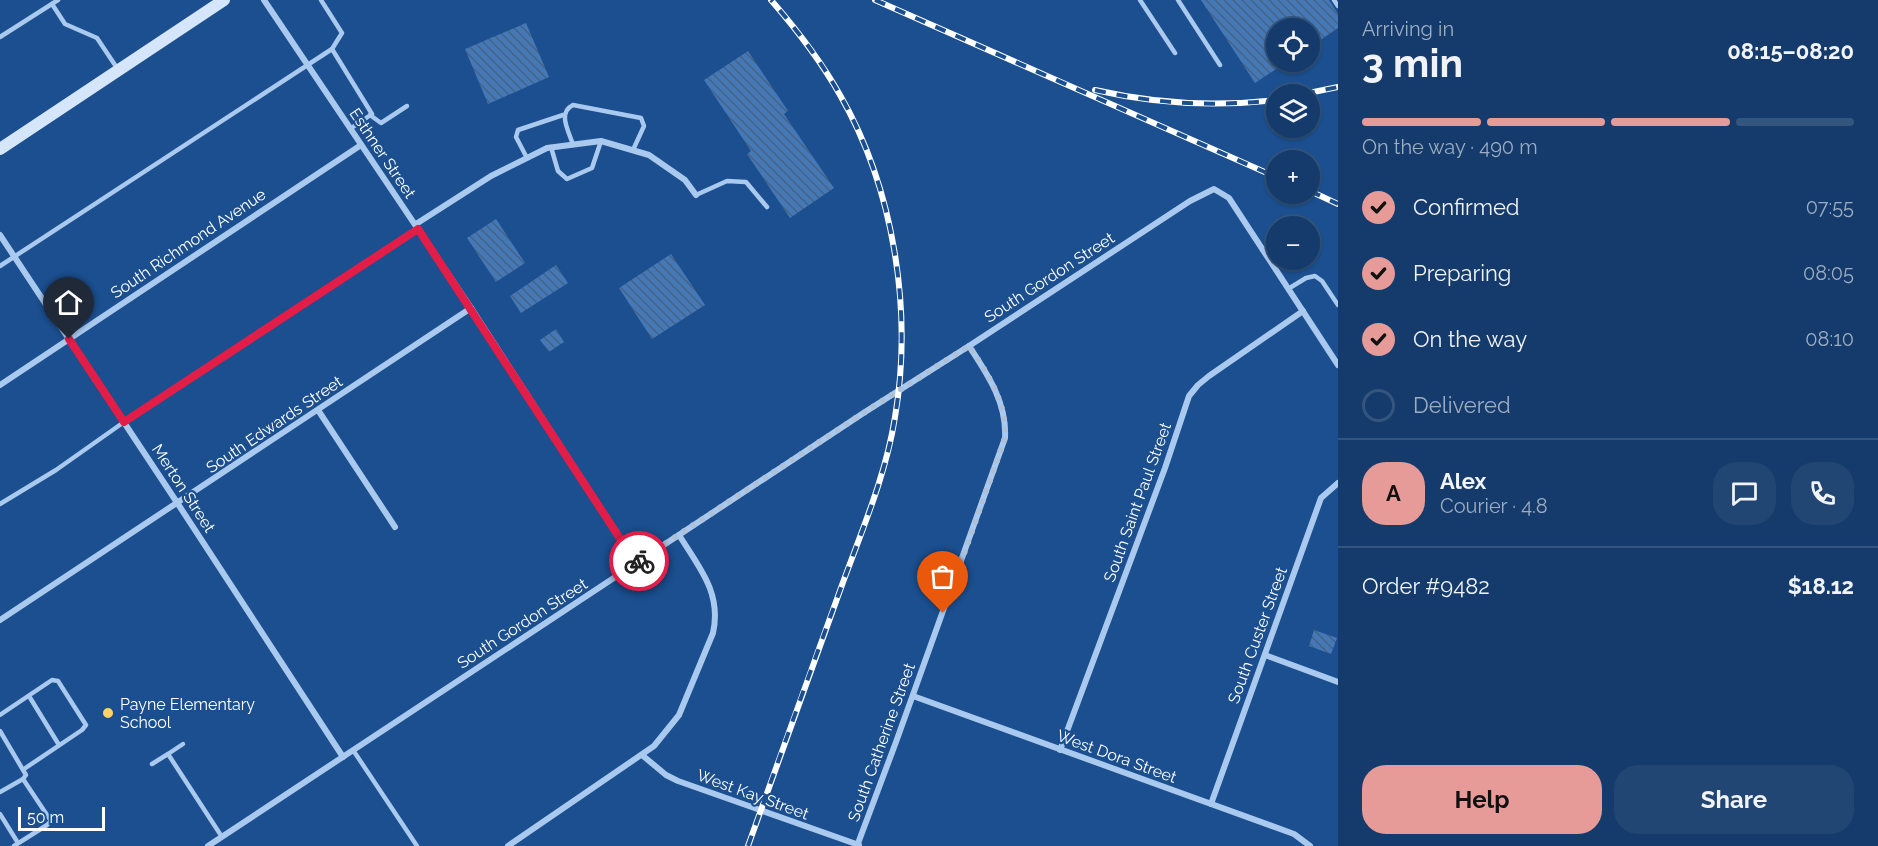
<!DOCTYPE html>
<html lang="en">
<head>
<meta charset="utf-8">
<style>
	:root { --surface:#143b6b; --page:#214673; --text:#f1f3f6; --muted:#9dadc1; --line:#33557e; --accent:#e69b98 }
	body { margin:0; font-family:Raleway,sans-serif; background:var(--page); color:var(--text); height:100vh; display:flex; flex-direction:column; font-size:22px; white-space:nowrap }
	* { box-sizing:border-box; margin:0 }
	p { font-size:20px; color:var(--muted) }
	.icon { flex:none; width:33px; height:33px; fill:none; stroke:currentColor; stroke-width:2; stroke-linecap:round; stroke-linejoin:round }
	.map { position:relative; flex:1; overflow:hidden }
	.side { display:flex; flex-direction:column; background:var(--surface); width:540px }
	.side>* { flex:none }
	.controls { position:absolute; left:1266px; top:18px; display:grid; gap:12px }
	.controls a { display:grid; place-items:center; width:54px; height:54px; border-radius:50%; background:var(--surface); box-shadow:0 2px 4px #0004,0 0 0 2px var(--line); font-size:30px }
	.scale { position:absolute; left:18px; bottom:15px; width:87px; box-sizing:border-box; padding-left:6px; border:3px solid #fff; border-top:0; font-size:16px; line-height:21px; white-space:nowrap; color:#fff; -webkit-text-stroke:4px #1b4f8f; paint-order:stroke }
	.pin { position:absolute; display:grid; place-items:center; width:51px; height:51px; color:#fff; margin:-62px -26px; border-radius:50% 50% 50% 0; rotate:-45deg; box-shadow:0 0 6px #0007 }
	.pin .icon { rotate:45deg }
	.courier { position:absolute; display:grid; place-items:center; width:60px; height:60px; margin:-30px; border:4px solid #e11d48; border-radius:50%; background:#fff; color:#222; box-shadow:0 2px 8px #0007 }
	.head em { font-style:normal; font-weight:700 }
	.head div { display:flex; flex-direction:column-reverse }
	.head { display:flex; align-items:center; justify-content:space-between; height:102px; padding:0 24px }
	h1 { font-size:39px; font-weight:700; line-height:45px }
	.bar { display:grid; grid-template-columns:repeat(4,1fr); gap:9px 6px; align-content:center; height:72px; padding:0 24px }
	.bar i { height:8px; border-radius:4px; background:var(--line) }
	.bar .active { background:var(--accent) }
	.bar p { grid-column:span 4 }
	.line { display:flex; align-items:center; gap:15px; padding:0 24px; border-top:2px solid var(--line) }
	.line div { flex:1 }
	.round { display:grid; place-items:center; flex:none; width:63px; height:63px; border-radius:24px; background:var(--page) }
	ol { padding:0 24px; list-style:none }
	li { display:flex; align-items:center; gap:18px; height:66px }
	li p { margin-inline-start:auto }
	li .icon { padding:6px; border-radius:50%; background:var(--accent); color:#111; stroke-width:4 }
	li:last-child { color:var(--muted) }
	li i { width:33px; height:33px; border:3px solid var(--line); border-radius:50% }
	.cta { display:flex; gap:12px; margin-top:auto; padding:12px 24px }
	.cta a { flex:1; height:69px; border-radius:24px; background:var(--accent); color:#111; font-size:24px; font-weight:700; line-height:69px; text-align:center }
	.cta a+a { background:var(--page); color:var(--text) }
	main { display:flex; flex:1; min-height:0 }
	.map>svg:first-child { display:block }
	.building { fill:url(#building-back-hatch) }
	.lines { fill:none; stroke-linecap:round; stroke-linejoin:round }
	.lane { stroke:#a9c9ee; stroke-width:4.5 }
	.street { stroke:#a9c9ee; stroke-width:6 }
	.secondary { stroke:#d6e6fa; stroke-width:12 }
	.rail-casing { stroke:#fff; stroke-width:6 }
	.rail { stroke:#1b4f8f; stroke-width:4; stroke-dasharray:11; stroke-linecap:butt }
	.done { stroke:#afc1d8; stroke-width:6; stroke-dasharray:0 10.8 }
	.route { stroke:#e11d48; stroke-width:8 }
	.poi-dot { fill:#ffd166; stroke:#1b4f8f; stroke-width:2 }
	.labels { text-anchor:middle; stroke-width:4.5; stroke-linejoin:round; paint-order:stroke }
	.street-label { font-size:16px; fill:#fff; stroke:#1b4f8f }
	.poi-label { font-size:16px; fill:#fff; stroke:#1b4f8f; text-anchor:start }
</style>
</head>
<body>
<main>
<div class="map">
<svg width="1338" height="846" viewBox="0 0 1338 846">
	<defs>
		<pattern id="building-back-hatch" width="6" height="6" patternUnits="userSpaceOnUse" patternTransform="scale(1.5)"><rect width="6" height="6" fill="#4478b7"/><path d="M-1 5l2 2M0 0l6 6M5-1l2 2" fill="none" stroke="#486282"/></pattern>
	</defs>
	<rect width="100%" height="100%" fill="#1b4f8f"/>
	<g class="building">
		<polygon points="1201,0 1329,0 1338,14 1338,28 1310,47 1310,28 1276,28 1276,62 1287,62 1255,83"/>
		<polygon points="526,23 549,77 488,104 465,49"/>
		<polygon points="748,51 788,111 784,114 834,188 790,218 747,154 751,151 704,80"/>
		<polygon points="496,219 525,263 496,282 467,238"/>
		<polygon points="671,254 705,305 652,339 619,288"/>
		<polygon points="556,265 568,283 521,313 510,296"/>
		<polygon points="556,329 564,342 549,352 540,340"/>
		<polygon points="1314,630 1337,638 1331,654 1309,646"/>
	</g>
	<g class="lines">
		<g class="lane">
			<polyline points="321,0 342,33 332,49"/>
			<polyline points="1140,0 1175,53"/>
			<polyline points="1178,0 1220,65"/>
			<polyline points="1334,0 1338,6"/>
			<polyline points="52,4 65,24 97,38 117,68"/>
			<polyline points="0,37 58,0"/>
			<polyline points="370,115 381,123 407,106"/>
			<path d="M 573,145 C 569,131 557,113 573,105 L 641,118 L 644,126 L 633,150"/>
			<polyline points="551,147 558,171 567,179 592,168 601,141"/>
			<polyline points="527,158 516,137 518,130 563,115"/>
			<polyline points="696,195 727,181 746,182 767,207"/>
			<polyline points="0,266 332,49 372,114 350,129"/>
			<polyline points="1288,289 1306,278 1315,276 1322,281 1338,305"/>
			<polyline points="0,504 56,470 124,422 419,229"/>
			<polyline points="29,696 59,745"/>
			<polyline points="0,715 52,680 58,681 86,725 82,730 24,769"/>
			<polyline points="0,731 26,775 23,779 0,792"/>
			<polyline points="353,750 417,846"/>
			<polyline points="168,754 183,744"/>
			<polyline points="152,764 168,754 222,837"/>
			<polyline points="0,814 18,843"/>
			<polyline points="14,846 47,825 51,821 23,779"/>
		</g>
		<g class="street">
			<polyline points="264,0 471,308 636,563"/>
			<polyline points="416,224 491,176 547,148 601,141 649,155 685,180 696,195"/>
			<polyline points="0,235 178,504 343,757"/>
			<polyline points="0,385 361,145"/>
			<polyline points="318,410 395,527"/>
			<polyline points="0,620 471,308"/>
			<polyline points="1265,655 1338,682"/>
			<polyline points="913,696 1294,834 1310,846"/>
			<polyline points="1060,750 1165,468 1189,396 1198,385 1209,376 1303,311"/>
			<polyline points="642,755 666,775 678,781 859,845"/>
			<polyline points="1211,804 1321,498 1338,483"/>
			<polyline points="208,846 865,412 969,346 1190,201 1214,189 1229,198 1338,365"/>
			<path d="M 508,846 L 654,746 L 679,715 L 713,633 C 722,593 699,567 679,535"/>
			<path d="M 857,846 L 896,742 L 1005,438 C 1007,403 988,375 969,346"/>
		</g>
		<polyline class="secondary" points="0,149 224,0"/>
		<defs>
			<g id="rail">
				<polyline points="875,0 1276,177"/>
				<path d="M 1095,90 C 1156,104 1215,107 1276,100"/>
				<polyline points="1304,94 1338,87"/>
				<polyline points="1310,191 1338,204"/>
				<path d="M 748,846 C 779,759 810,672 842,585 C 862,530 886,475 895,417 C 913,311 894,189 840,95 C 821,61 797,30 771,0"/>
			</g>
		</defs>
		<use href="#rail" class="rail-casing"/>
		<use href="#rail" class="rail"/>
	</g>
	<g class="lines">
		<path class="done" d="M 639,561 L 865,412 L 969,346 C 988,374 1007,403 1005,438 L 943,613"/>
		<polyline class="route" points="69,339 124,422 418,229 636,563 639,561"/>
	</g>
	<circle class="poi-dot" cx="108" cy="713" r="6"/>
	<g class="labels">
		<g class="street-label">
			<text transform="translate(383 153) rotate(56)" y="6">Esthner Street</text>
			<text transform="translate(188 243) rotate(-34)" y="6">South Richmond Avenue</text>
			<text transform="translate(1049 277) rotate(-33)" y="6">South Gordon Street</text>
			<text transform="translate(274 424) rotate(-34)" y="6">South Edwards Street</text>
			<text transform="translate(184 488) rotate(57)" y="6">Merton Street</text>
			<text transform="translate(1137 502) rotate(-70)" y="6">South Saint Paul Street</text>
			<text transform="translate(522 623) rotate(-33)" y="6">South Gordon Street</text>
			<text transform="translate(1257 635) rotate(-70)" y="6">South Custer Street</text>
			<text transform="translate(881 742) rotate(-70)" y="6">South Catherine Street</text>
			<text transform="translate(1117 756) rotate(20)" y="6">West Dora Street</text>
			<text transform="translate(753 794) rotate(20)" y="6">West Kay Street</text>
		</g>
		<g class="poi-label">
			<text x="120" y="710">Payne Elementary<tspan x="120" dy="18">School</tspan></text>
		</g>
	</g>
</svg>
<div class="controls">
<a><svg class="icon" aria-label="locate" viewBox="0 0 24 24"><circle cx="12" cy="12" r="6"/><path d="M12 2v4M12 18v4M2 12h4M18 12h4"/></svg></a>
<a><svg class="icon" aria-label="layers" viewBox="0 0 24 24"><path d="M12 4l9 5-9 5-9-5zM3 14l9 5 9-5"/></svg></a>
<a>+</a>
<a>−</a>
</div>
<div class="scale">50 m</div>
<div class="pin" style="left:943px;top:613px;background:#ea580c"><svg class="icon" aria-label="bag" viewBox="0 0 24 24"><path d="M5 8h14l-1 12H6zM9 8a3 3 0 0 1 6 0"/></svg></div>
<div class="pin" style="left:69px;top:339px;background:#1f2937"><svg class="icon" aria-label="home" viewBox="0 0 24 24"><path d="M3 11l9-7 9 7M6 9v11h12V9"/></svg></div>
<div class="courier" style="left:639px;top:561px"><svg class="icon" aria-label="bike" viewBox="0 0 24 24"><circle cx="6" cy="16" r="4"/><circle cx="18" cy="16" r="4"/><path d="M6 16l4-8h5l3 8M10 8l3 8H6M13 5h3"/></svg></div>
</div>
<section class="side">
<div class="head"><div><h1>3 min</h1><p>Arriving in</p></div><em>08:15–08:20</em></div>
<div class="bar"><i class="active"></i><i class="active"></i><i class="active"></i><i></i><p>On the way · 490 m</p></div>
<ol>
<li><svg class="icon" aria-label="check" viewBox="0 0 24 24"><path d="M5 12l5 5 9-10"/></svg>Confirmed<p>07:55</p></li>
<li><svg class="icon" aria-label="check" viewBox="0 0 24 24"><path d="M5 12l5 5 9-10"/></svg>Preparing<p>08:05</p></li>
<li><svg class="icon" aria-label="check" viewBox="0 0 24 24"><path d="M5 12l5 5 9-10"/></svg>On the way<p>08:10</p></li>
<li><i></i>Delivered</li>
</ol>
<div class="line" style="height:108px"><b class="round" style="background:var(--accent);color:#111">A</b><div><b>Alex</b><p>Courier · 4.8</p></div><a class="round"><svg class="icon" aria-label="chat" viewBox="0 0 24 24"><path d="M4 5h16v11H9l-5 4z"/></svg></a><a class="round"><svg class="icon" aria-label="phone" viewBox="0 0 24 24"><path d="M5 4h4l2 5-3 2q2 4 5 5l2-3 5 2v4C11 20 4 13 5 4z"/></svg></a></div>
<div class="line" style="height:78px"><div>Order #9482</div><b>$18.12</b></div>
<div class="cta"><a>Help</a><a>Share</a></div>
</section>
</main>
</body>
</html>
